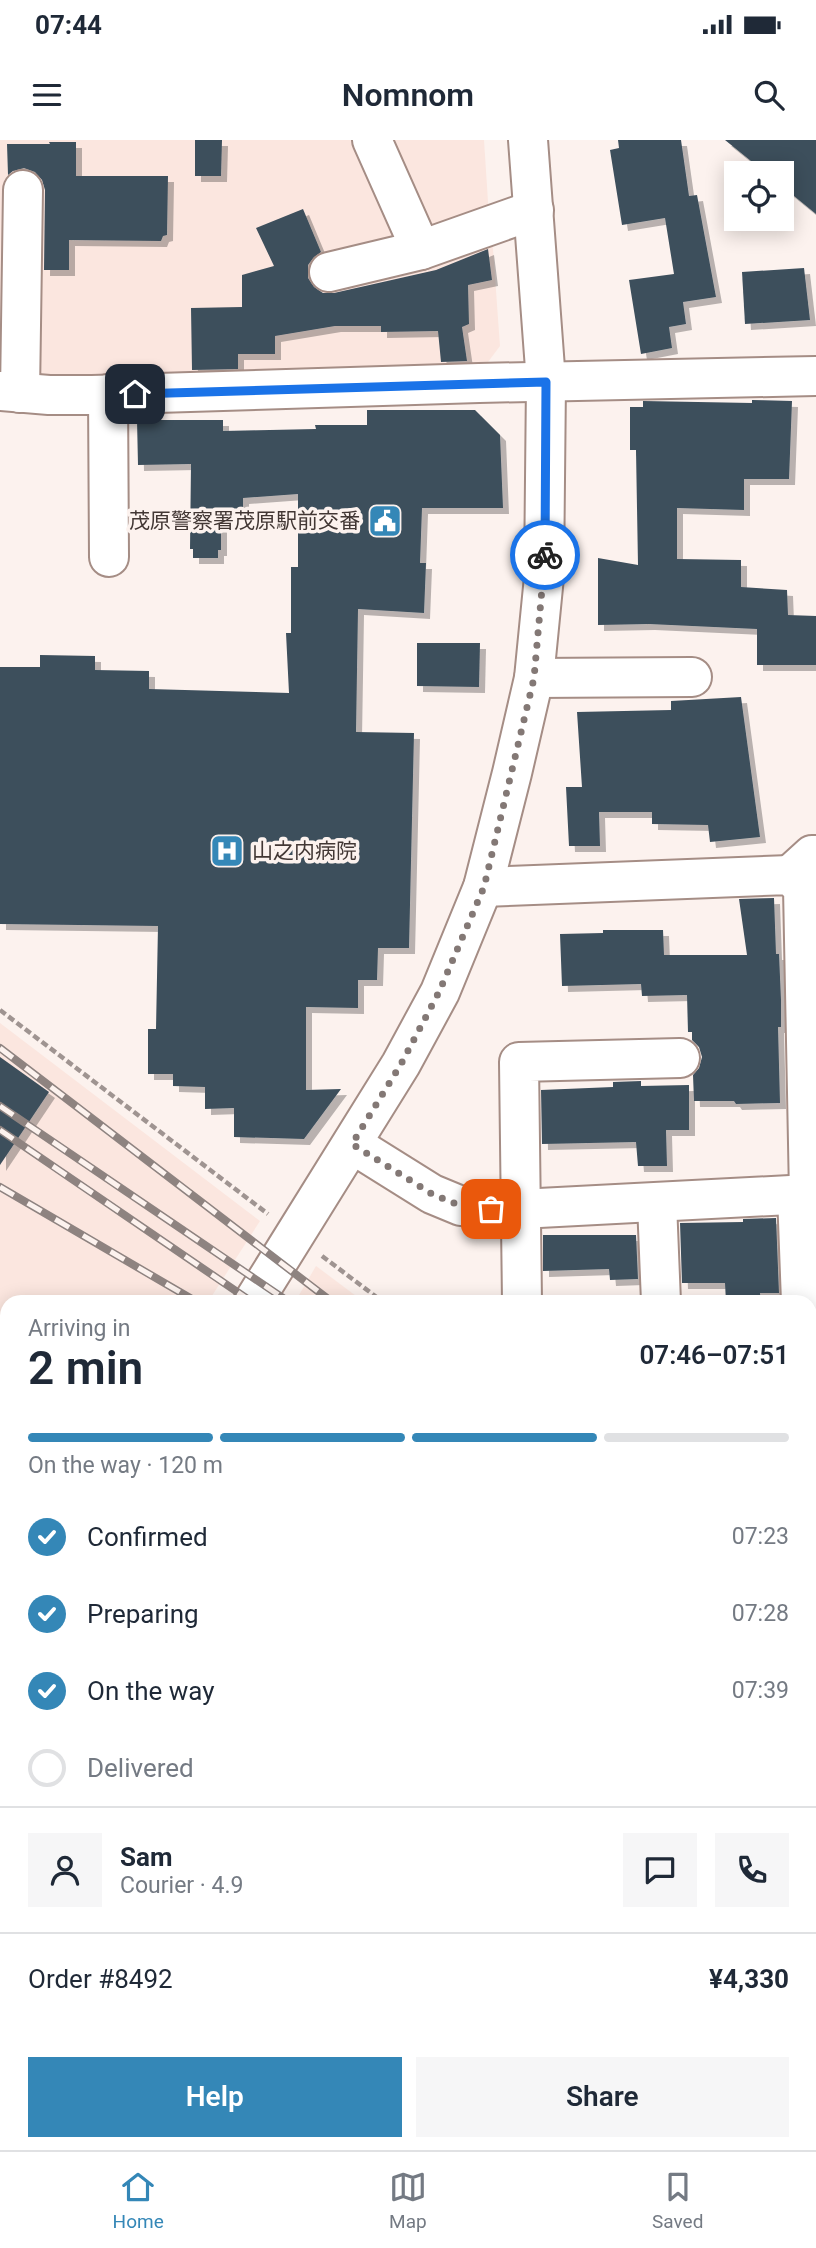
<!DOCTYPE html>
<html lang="en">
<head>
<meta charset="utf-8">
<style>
	:root { --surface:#fff; --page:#f6f6f7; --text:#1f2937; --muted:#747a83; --line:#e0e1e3; --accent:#3487b7 }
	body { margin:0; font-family:Roboto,"Noto Sans JP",sans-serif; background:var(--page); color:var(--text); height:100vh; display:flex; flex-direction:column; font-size:26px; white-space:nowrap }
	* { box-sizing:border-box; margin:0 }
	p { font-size:23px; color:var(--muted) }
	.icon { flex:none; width:38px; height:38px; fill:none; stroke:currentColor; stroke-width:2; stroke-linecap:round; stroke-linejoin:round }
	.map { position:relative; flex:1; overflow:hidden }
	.drawer { position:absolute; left:0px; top:1155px; width:817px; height:856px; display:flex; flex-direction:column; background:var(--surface); border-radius:21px 21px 0 0; box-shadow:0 4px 18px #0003 }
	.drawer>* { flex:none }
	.tools { position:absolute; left:724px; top:21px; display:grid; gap:14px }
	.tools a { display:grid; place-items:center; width:70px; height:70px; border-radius:0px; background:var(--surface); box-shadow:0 4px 18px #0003; font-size:35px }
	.pin { position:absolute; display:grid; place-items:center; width:60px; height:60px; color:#fff; margin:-30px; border-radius:14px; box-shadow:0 4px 10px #0006 }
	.courier { position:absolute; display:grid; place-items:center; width:70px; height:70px; margin:-35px; border:5px solid #1a73e8; border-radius:50%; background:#fff; color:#222; box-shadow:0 2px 9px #0007 }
	.headline em { font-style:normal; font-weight:600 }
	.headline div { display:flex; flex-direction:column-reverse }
	.headline { display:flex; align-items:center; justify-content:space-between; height:119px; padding:0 28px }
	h1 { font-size:46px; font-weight:600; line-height:52px }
	.bar { display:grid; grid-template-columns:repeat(4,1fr); gap:10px 7px; align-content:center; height:84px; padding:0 28px }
	.bar i { height:9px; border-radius:5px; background:var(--line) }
	.bar .current { background:var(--accent) }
	.bar p { grid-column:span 4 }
	.line { display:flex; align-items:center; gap:18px; padding:0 28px; border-top:2px solid var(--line) }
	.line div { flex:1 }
	.round { display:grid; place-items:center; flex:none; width:74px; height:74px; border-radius:0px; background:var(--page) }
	ol { padding:0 28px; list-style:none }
	li { display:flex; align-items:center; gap:21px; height:77px }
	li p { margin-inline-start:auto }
	li .icon { padding:7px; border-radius:50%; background:var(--accent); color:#fff; stroke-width:4 }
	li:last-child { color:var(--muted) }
	li i { width:38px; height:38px; border:4px solid var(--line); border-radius:50% }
	.primary-button { display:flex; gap:14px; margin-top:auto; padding:14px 28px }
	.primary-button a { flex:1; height:80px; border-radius:0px; background:var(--accent); color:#fff; font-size:28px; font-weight:600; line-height:80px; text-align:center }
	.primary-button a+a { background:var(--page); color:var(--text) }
	.status { display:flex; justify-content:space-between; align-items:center; height:49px; padding:0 35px; background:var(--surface); direction:ltr }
	.status svg { height:19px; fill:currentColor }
	header { display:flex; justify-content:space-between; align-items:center; height:91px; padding:0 28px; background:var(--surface); font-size:32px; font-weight:600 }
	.tabs { display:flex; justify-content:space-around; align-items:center; height:98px; border-top:2px solid var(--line); background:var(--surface); font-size:19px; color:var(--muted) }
	.tabs a { display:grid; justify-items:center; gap:4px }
	.tabs .current { color:var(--accent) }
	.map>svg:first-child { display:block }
	.built { fill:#fbe6df }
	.building { fill:#3d4f5c; filter:url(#shadow) }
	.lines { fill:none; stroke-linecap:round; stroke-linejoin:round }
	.minor-casing { stroke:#a58d85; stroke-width:42 }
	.path { stroke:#9f9491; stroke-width:4.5; stroke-dasharray:7 3.5; stroke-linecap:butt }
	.minor { stroke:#fff; stroke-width:38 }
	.rail-casing { stroke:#8e8380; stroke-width:8 }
	.rail { stroke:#fcf2ee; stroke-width:5; stroke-dasharray:16; stroke-linecap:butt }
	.done { stroke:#837875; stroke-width:7; stroke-dasharray:0 12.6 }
	.route { stroke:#1a73e8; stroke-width:9 }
	.labels { text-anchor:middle; stroke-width:7; stroke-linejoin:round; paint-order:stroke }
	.poi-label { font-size:21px; fill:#423734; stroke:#fcf2ee; text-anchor:end }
</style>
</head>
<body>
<div class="status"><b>07:44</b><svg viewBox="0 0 49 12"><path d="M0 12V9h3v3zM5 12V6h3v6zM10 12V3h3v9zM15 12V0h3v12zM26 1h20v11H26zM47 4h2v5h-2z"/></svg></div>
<header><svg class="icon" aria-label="menu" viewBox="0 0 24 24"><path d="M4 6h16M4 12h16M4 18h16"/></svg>Nomnom<svg class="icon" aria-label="search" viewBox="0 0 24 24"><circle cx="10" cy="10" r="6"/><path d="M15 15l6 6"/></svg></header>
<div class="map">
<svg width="816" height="2010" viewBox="0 0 816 2010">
	<defs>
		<filter id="shadow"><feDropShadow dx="6" dy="6" stdDeviation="0" flood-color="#0004"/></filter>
	</defs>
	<rect width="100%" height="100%" fill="#fcf2ee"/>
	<g class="built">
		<polygon points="0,0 367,0 413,103 492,95 500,206 488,222 479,224 204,235 56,238 0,232"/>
		<polygon points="379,0 484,0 489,77 423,101"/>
		<polygon points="0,883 260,1081 208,1162 7,1162 7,1399 0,1399"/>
		<polygon points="316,1126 364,1162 295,1162"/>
		<polygon points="810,1494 816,1497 816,1565 810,1561"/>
		<polygon points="0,1951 7,1954 7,2004 101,2004 111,2010 0,2010"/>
	</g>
	<g class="building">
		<polygon points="195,0 222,0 221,36 195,36"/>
		<polygon points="618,0 681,0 689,56 697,55 716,157 683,162 686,184 669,187 672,208 641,214 629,140 674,134 665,78 622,85 610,10 619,8"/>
		<polygon points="725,0 816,0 816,74 788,51 782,42 782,33 766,33"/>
		<polygon points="49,2 76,2 76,36 168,36 167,95 163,96 161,101 69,100 69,130 44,130 45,50 42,40 35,32 24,28 13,31 8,35 7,4 50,4"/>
		<polygon points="303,69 321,112 314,117 308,125 308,138 314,147 323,153 334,153 436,130 488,109 492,140 468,145 469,184 462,187 467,221 441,222 438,191 381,192 381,186 335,186 275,196 275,214 238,214 238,229 192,230 191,168 242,167 242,135 274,126 256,88"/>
		<polygon points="804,128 810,180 745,184 742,132"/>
		<polygon points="752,260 792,261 789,339 744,339 744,370 677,368 677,419 741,420 741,447 787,450 788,475 816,476 816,525 757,525 757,489 649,484 598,485 598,418 638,425 636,310 630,310 630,267 643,267 643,261 752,263"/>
		<polygon points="367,270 475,270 500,295 503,368 422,368 420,423 426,423 424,473 358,469 356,592 414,593 409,808 378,808 377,840 358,840 358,868 306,867 306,950 341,949 304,999 234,997 234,968 205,969 205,947 173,946 173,934 148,934 148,889 156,889 158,786 0,784 0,527 40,527 40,515 95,516 95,530 149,531 149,549 289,553 286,493 291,493 291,427 298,427 298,354 243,358 243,382 221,382 221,410 218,410 218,418 193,418 193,409 190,409 191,324 138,325 137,280 223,280 223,291 316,289 315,285 367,285"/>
		<polygon points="417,503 480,503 479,547 417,546"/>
		<polygon points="741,557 760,697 710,702 708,685 652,684 652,672 599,672 600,706 569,706 566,647 582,647 577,572 671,570 671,561"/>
		<polygon points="774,758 776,814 779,814 781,860 781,887 778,887 780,963 736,964 734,961 694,961 693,935 699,928 702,917 699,907 692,900 692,892 688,892 687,855 642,856 641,844 562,846 560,794 603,793 603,790 663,790 664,815 747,815 739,759"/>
		<polygon points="0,917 49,952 0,1025"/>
		<polygon points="641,941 641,946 689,945 689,990 666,990 667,1026 638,1026 636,1002 542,1004 541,950 613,947 613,942"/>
		<polygon points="776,1078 779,1153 760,1153 761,1162 726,1162 725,1143 682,1143 680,1083 743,1082 743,1079"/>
		<polygon points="543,1095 636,1095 638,1139 610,1140 609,1129 543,1131"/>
	</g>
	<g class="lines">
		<defs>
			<g id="minor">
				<polyline points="372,0 421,110"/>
				<polyline points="329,132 421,110 534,70"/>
				<polyline points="0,251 49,255 92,255 479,243 816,236"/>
				<polyline points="20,253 23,50"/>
				<polyline points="108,254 109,417"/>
				<polyline points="534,538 692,537"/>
				<polyline points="790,735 812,715 816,715"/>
				<polyline points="483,747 790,735 803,748 809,1054"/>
				<polyline points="352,1004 432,1054 461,1066 520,1069 809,1054 816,1056"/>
				<polyline points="797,1054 801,1162"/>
				<polyline points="657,1063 661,1162"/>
				<polyline points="253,1162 401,924 440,852 483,747 512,633 534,538 544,437 546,242 528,0"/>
				<polyline points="522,1162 519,922 680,918"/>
				<polyline points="0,1499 7,1505"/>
				<polyline points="0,1555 7,1544"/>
				<polyline points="540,2004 550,2010"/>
			</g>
		</defs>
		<use href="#minor" class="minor-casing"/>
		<g class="path">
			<polyline points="0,870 268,1074"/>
			<polyline points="322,1116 383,1162"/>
			<polyline points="810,1480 816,1484"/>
			<polyline points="0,1945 7,1949"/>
			<polyline points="110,2004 121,2010"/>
		</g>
		<use href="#minor" class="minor"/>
		<defs>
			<g id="rail">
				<polyline points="0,908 332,1162"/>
				<polyline points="0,966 289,1162"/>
				<polyline points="0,990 252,1162"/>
				<polyline points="0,1047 197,1162"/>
				<polyline points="810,1517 816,1521"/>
				<polyline points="810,1543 816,1547"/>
			</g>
		</defs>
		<use href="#rail" class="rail-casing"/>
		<use href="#rail" class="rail"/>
	</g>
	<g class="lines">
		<polyline class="done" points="491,1069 461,1066 432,1054 352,1004 401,924 439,852 484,747 534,538 545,415"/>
		<polyline class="route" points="135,254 546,242 545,415"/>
	</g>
	<defs>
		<symbol id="civic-square" viewBox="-11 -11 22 22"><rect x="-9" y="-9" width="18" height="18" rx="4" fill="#3487b7" stroke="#fcf2ee"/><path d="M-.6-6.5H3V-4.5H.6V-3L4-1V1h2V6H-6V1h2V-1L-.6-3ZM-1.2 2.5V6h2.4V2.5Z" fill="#fff"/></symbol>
		<symbol id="hospital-square" viewBox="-11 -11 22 22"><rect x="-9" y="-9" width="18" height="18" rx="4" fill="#3487b7" stroke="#fcf2ee"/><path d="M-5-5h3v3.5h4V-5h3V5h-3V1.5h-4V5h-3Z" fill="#fff"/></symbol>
	</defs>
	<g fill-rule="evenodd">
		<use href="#civic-square" x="366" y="362" width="38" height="38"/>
		<use href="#hospital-square" x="208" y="692" width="38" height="38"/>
	</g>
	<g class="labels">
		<g class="poi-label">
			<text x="360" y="388">茂原警察署茂原駅前交番</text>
			<text x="252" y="718" text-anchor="start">山之内病院</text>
		</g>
	</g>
</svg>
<div class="tools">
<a><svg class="icon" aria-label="locate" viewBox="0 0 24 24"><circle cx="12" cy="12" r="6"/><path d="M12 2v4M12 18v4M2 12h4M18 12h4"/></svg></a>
</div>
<div class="pin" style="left:491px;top:1069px;background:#ea580c"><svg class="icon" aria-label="bag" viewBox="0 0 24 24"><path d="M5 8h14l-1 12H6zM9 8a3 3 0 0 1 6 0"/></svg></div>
<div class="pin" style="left:135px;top:254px;background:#1f2937"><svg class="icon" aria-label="home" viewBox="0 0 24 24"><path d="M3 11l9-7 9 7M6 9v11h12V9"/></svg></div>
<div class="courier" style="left:545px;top:415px"><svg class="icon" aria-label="bike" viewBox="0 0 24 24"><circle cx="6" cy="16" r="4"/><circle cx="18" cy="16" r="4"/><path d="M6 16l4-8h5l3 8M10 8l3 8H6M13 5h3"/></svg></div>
<section class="drawer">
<div class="headline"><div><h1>2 min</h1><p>Arriving in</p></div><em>07:46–07:51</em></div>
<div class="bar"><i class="current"></i><i class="current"></i><i class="current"></i><i></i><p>On the way · 120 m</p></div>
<ol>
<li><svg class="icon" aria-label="check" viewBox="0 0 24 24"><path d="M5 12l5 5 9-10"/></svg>Confirmed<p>07:23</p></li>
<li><svg class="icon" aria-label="check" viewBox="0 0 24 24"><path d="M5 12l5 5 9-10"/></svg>Preparing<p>07:28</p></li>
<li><svg class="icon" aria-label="check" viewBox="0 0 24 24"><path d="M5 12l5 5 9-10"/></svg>On the way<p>07:39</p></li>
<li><i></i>Delivered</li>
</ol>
<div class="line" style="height:126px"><a class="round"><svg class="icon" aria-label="person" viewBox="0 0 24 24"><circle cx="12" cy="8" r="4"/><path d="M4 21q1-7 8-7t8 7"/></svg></a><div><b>Sam</b><p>Courier · 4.9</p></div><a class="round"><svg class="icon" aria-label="chat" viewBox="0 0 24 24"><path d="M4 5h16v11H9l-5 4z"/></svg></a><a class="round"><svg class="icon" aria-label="phone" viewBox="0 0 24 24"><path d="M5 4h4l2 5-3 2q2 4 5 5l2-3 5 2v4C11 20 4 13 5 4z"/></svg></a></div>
<div class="line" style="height:91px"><div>Order #8492</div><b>¥4,330</b></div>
<div class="primary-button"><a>Help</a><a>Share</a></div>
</section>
</div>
<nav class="tabs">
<a class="current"><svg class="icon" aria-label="home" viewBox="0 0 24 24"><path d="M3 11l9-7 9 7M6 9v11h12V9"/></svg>Home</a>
<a><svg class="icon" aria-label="map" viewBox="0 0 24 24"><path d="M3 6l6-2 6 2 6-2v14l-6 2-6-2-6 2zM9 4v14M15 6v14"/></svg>Map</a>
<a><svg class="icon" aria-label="saved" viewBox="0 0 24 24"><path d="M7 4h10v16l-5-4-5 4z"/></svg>Saved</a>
</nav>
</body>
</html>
